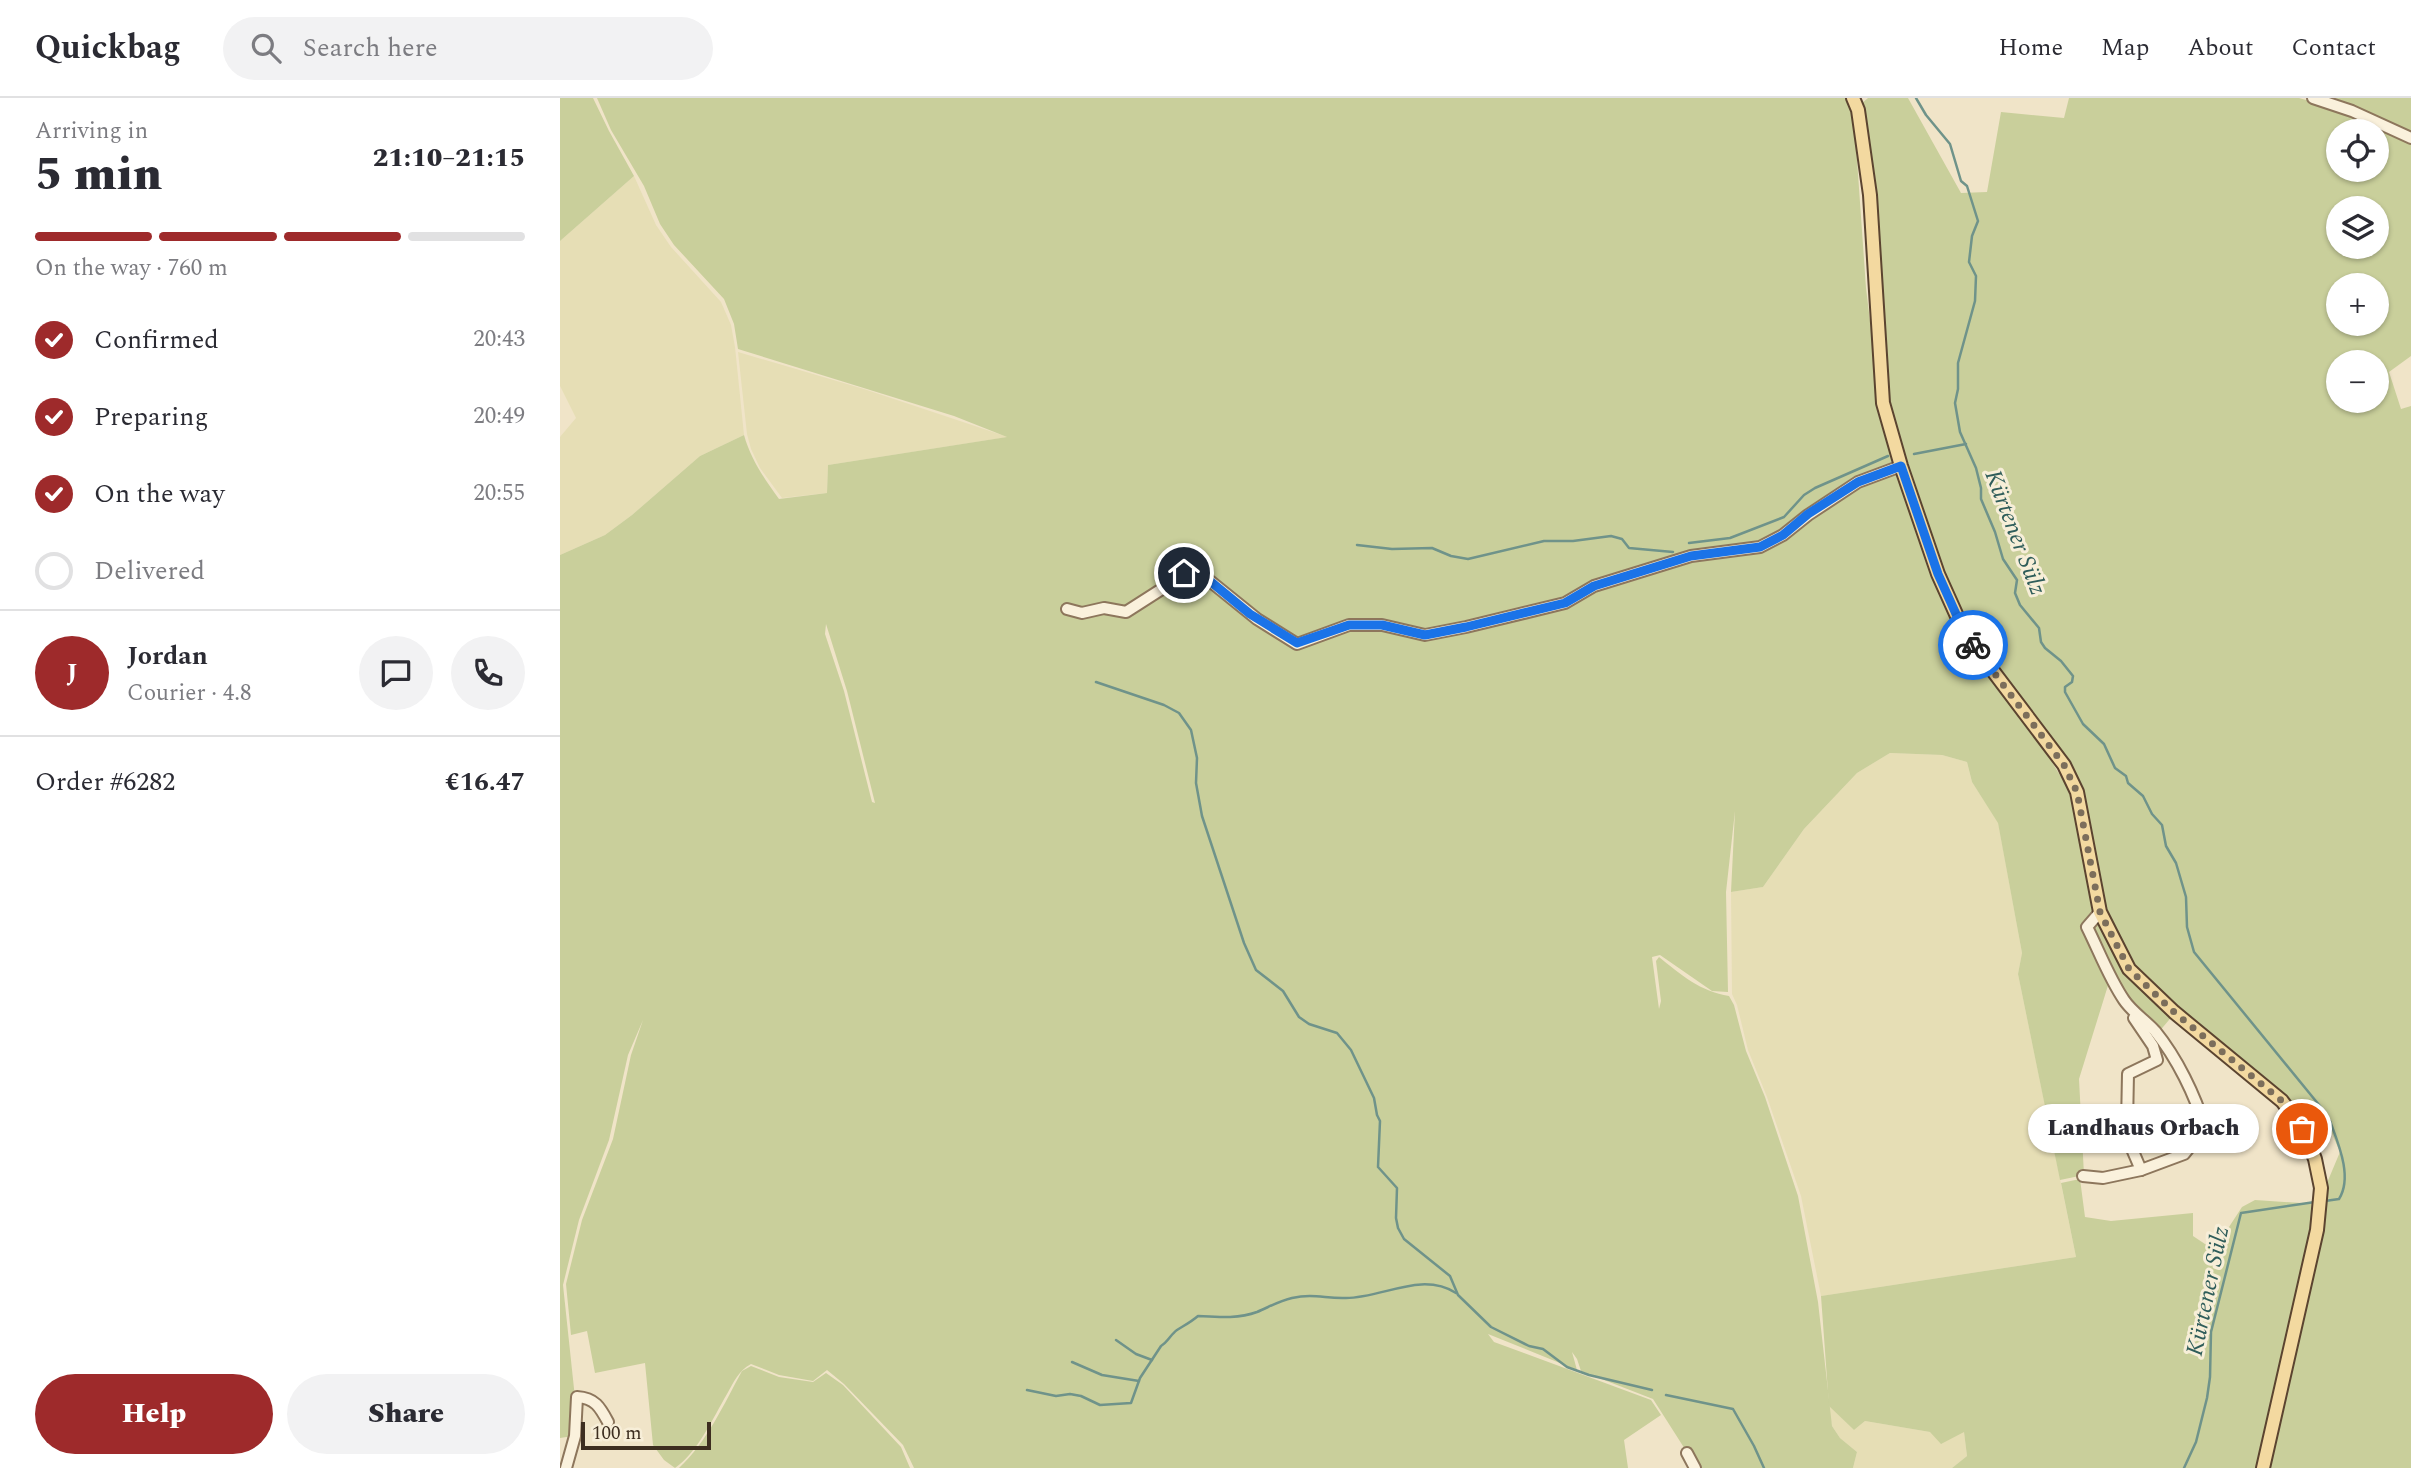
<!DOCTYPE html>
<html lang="en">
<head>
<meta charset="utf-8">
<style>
	:root { --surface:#fff; --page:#f2f2f3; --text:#2b2b33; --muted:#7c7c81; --line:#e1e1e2; --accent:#9e2a2b }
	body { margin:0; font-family:Spectral,serif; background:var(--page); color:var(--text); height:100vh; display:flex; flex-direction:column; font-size:26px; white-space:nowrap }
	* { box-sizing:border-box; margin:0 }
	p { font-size:23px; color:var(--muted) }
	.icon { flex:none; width:38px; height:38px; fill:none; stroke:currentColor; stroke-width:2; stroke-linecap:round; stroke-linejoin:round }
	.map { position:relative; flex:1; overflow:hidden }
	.sheet { display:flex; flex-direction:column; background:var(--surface); width:560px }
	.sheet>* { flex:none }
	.controls { position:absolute; left:1766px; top:21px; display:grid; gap:14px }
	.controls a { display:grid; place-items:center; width:63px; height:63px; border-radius:50%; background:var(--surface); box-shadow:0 2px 5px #0004; font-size:35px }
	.scale { position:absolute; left:21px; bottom:18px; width:130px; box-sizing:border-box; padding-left:7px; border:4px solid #3d2e20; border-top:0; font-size:19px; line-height:24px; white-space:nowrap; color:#3d2e20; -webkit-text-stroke:5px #f7eed8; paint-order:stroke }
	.pin { position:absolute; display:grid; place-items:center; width:60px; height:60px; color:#fff; margin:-30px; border:4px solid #fff; border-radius:50%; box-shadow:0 2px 7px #0007 }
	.courier { position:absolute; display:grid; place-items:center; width:70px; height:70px; margin:-35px; border:5px solid #1a73e8; border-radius:50%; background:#fff; color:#222; box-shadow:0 2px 9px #0007 }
	.bubble { position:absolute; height:49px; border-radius:24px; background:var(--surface); box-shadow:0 2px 5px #0004; font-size:23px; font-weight:800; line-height:49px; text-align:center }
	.summary em { font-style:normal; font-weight:800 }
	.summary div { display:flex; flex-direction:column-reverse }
	.summary { display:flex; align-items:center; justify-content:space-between; height:119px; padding:0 35px }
	h1 { font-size:46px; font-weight:800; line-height:52px }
	.bar { display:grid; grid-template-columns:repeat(4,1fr); gap:10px 7px; align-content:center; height:84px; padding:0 35px }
	.bar i { height:9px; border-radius:5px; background:var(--line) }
	.bar .on { background:var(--accent) }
	.bar p { grid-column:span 4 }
	.line { display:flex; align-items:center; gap:18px; padding:0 35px; border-top:2px solid var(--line) }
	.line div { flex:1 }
	.round { display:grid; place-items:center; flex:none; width:74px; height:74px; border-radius:37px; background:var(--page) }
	ol { padding:0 35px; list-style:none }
	li { display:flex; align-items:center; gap:21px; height:77px }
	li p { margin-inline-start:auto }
	li .icon { padding:7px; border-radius:50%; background:var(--accent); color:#fff; stroke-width:4 }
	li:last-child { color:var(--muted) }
	li i { width:38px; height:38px; border:4px solid var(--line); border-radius:50% }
	.cta { display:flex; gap:14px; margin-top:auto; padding:14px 35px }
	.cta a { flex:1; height:80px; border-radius:42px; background:var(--accent); color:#fff; font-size:28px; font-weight:800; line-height:80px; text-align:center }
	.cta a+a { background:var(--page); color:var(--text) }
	header { display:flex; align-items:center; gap:42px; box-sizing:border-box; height:98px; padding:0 35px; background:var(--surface); border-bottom:2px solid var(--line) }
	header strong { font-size:33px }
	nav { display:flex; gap:38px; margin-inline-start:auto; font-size:24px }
	.search { width:490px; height:63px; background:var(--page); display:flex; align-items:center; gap:18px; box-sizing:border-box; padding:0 24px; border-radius:38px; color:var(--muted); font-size:26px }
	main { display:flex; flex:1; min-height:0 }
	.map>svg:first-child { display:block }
	.farmland { fill:#e6deb5 }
	.green { fill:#c9cf9b; fill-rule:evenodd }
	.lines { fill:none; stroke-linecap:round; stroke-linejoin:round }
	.stream { stroke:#6f938a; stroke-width:2.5 }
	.minor-casing { stroke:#8d765c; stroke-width:14 }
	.major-casing { stroke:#5b4430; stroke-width:16 }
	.minor { stroke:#faf1dc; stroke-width:10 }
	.major { stroke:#f3d9a0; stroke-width:12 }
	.done { stroke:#7c6e5b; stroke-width:7; stroke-dasharray:0 12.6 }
	.route { stroke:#1a73e8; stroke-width:9 }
	.labels { text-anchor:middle; stroke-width:6; stroke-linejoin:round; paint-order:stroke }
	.water-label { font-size:24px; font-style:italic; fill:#2f5d5a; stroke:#f7eed8 }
</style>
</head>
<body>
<header>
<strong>Quickbag</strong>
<div class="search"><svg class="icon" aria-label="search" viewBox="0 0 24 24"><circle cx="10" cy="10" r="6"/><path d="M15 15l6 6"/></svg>Search here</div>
<nav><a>Home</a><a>Map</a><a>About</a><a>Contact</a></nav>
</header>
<main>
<section class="sheet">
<div class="summary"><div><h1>5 min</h1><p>Arriving in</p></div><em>21:10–21:15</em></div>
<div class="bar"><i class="on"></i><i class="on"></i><i class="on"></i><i></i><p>On the way · 760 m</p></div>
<ol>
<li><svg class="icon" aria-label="check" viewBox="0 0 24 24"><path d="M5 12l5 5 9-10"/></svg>Confirmed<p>20:43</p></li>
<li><svg class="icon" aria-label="check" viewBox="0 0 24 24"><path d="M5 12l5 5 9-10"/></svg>Preparing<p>20:49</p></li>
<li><svg class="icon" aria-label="check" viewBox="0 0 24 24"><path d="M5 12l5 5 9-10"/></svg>On the way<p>20:55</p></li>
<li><i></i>Delivered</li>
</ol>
<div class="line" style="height:126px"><b class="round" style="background:var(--accent);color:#fff">J</b><div><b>Jordan</b><p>Courier · 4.8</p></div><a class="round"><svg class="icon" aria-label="chat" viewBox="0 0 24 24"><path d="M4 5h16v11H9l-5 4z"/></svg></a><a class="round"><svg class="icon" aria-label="phone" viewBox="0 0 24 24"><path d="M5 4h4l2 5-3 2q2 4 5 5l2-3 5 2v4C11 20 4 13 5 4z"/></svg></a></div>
<div class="line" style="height:91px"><div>Order #6282</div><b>€16.47</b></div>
<div class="cta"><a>Help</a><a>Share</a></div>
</section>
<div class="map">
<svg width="1851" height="1370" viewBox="0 0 1851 1370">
	<rect width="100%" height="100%" fill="#f0e4c8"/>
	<g class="farmland">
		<polygon points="74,78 96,127 111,149 161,204 171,227 175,249 184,337 140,358 72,417 45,437 0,457 0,339 16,320 0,288 0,143"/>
		<polygon points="178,254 304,291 448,339 268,367 267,395 222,400 200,370 191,351 187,336"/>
		<polygon points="1330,655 1382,657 1407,664 1412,684 1438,724 1462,855 1458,876 1516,1159 1261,1198 1241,1098 1207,999 1188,952 1177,907 1172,896 1171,794 1203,789 1244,731 1297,675"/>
		<polygon points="1270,1308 1294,1332 1305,1323 1370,1334 1404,1334 1407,1358 1392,1370 1293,1370 1297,1354 1280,1340 1272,1328 1268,1309"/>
	</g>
	<g class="green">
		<polygon points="0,0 33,0 49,33 74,78 0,143"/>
		<path d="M 37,0 L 1286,0 L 1292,14 L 1295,33 L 1306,190 L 1320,306 L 1339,367 L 1297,382 L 1199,451 L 1300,386 L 1339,371 L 1358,434 L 1399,539 L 1485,653 L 1511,695 L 1539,814 L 1527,828 L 1550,881 L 1519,981 L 1524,1077 L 1500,1082 L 1458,876 L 1462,855 L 1438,725 L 1412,684 L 1407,664 L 1382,657 L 1330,655 L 1297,675 L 1244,731 L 1203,789 L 1171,794 L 1175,713 L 1166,794 L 1168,894 L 1152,893 L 1100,857 L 1092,859 L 1099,911 L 1101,903 L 1096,863 L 1099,859 C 1120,876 1141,894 1169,898 L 1174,907 L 1186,953 L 1205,999 L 1238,1098 L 1258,1204 L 1272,1328 L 1280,1340 L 1297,1354 L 1293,1370 L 1137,1370 L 1093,1301 L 1021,1273 L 1017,1261 L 1012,1254 L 1017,1272 L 928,1236 L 934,1244 L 1091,1302 L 1101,1317 L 1064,1342 L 1068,1370 L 354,1370 L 343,1347 L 284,1286 L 267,1272 L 253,1283 L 219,1277 L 191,1266 C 178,1273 174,1284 167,1296 C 153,1320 138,1354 115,1370 L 104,1362 L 93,1347 L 85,1265 L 35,1275 L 27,1233 L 11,1237 L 6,1186 L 22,1122 L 53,1041 L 71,957 L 83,922 L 68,957 L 49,1042 L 19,1122 L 3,1187 L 15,1300 L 13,1338 L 0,1340 L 0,457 L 45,437 L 72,417 L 140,358 L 184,337 C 191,362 204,380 219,401 L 267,395 L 268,367 L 447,339 L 394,318 L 178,251 L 174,226 L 164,201 L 114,147 L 100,126 L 84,88 L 51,32 ZM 266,526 L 287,593 L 315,705 L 312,704 L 284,593 L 265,536 Z"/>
		<path d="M 1308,0 L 1348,0 L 1401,95 L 1427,94 L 1441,14 L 1504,20 L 1509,0 L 1739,0 L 1774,10 L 1851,45 L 1851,258 L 1829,274 L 1841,311 L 1851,308 L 1851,1370 L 1708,1370 L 1764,1092 L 1780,1054 L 1760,1008 L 1746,1017 L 1731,1002 L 1615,911 L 1570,869 L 1542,814 L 1519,692 L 1408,535 L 1380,474 L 1327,304 L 1314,93 L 1305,18 L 1301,6 ZM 1778,33 L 1816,33 L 1816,72 L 1778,72 ZM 1778,110 L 1816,110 L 1816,149 L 1778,149 ZM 1778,187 L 1816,187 L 1816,226 L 1778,226 ZM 1778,264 L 1816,264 L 1816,303 L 1778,303 Z"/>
		<polygon points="1767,0 1851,0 1851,37"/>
		<polygon points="1536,820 1551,842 1614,916 1598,935 1567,902 1528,829"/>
		<polygon points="1520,1081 1525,1119 1551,1123 1633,1115 1633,1138 1654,1152 1682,1109 1695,1102 1757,1106 1699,1370 1392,1370 1407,1358 1404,1334 1381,1346 1370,1334 1305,1323 1294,1332 1269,1308 1261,1198 1516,1159 1501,1085"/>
		<path d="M 191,1268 L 219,1279 L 253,1284 L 266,1275 L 283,1287 L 341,1349 L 350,1370 L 119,1370 C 147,1344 164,1306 182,1273 Z"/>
	</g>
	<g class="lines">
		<g class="stream">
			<polyline points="1356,0 1366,17 1390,46 1401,83 1407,88 1418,123 1412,138 1409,164 1416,178 1415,203 1398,265 1398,291 1395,305 1400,334 1416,370 1421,390 1421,401 1435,434 1443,461 1457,482 1455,495 1460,507 1479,530 1481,544 1485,550 1501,563 1513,578 1512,584 1505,589 1505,594 1523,626 1544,646 1555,670 1566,678 1568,685 1583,698 1592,716 1602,727 1606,748 1616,765 1626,799 1627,829 1634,854 1764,1013"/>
			<polyline points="1354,356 1406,346"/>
			<polyline points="1129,445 1170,440 1224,419 1244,397 1255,390 1328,358"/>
			<polyline points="797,447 832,451 872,450 891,458 908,461 984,443 1013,443 1051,438 1062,441 1069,450 1113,454"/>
			<polyline points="536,584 604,607 619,615 631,632 637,660 636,685 642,718 684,845 696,872 723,893 739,919 749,926 777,935 791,952 814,1000 817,1017 820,1023 818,1069 837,1090 836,1120 838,1130 844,1141 890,1178 898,1197 931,1229 969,1248 983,1251 1007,1269 1029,1277 1092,1292"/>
			<path d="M 1765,1103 L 1779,1101 C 1793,1079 1778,1045 1770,1023"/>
			<polyline points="556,1242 576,1256 592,1262"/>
			<polyline points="512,1264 542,1277 579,1283"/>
			<path d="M 467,1292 L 496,1298 L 510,1296 L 521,1298 L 540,1307 L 571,1305 L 580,1280 L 601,1248 C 608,1244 611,1236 617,1232 C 625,1227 631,1224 638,1218 C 657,1219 678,1221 697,1214 C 709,1209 719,1203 732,1200 C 754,1195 766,1201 786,1200 C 823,1200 861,1173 896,1195"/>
			<polyline points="1106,1297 1173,1311 1194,1348 1204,1370"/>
			<polyline points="1624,1370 1636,1344 1647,1300 1650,1279 1651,1234 1681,1115 1755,1104"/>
		</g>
		<defs>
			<g id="minor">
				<polyline points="1753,0 1792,13 1851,40"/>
				<polyline points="507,511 522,515 544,510 566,514 630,473 645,479 697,521 737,546 789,527 822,527 865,537 906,529 1005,505 1034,488 1131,458 1200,449 1223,437 1248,417 1298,384 1341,368"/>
				<polyline points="1574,920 1593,948 1597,962 1568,976 1567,1027 1572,1051 1581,1072"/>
				<path d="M 1523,1078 L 1543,1080 L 1581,1072 L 1624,1056 L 1645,1030 C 1635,997 1617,960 1595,933 C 1585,922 1572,914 1564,902 C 1549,880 1539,853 1527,829 L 1540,814"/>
				<polyline points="1127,1355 1135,1370"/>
				<path d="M 6,1370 L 15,1338 L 17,1299 C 35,1300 40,1309 48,1324"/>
			</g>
			<polyline id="major" points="1293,0 1298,12 1310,97 1323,305 1341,368 1378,476 1405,536 1504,667 1517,694 1540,814 1569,871 1614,914 1722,1003 1743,1031 1755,1061 1761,1090 1757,1132 1703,1370"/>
		</defs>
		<use href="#minor" class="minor-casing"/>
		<use href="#major" class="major-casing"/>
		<use href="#minor" class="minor"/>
		<use href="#major" class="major"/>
	</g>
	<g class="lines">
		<polyline class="done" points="1413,547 1504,667 1517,694 1540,814 1569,871 1614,914 1722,1003 1742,1031"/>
		<polyline class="route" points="624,475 630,473 645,479 690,516 737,545 789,527 822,527 865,537 906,529 1005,505 1034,488 1131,458 1200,449 1223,437 1248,416 1298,384 1341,368 1378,476 1405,536 1413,547"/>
	</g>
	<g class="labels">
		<g class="water-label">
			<text transform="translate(1456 434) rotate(69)" y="8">Kürtener Sülz</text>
			<text transform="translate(1647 1193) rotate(-78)" y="8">Kürtener Sülz</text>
		</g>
	</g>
</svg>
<div class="controls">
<a><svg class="icon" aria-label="locate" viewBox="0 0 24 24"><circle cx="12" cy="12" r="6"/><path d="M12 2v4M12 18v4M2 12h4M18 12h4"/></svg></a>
<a><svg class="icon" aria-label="layers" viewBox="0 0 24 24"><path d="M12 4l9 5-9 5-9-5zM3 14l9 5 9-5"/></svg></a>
<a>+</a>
<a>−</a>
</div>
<div class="scale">100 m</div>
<div class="pin" style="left:1742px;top:1031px;background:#ea580c"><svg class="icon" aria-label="bag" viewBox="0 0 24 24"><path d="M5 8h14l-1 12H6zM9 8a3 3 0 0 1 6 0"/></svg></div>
<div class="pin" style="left:624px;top:475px;background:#1f2937"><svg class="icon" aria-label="home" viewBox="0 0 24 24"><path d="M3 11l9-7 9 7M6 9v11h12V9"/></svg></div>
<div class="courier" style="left:1413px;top:547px"><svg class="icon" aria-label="bike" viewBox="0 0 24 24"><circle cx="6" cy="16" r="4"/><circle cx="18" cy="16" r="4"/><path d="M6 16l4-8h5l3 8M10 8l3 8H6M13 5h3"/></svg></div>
<div class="bubble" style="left:1468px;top:1006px;width:231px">Landhaus Orbach</div>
</div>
</main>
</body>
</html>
